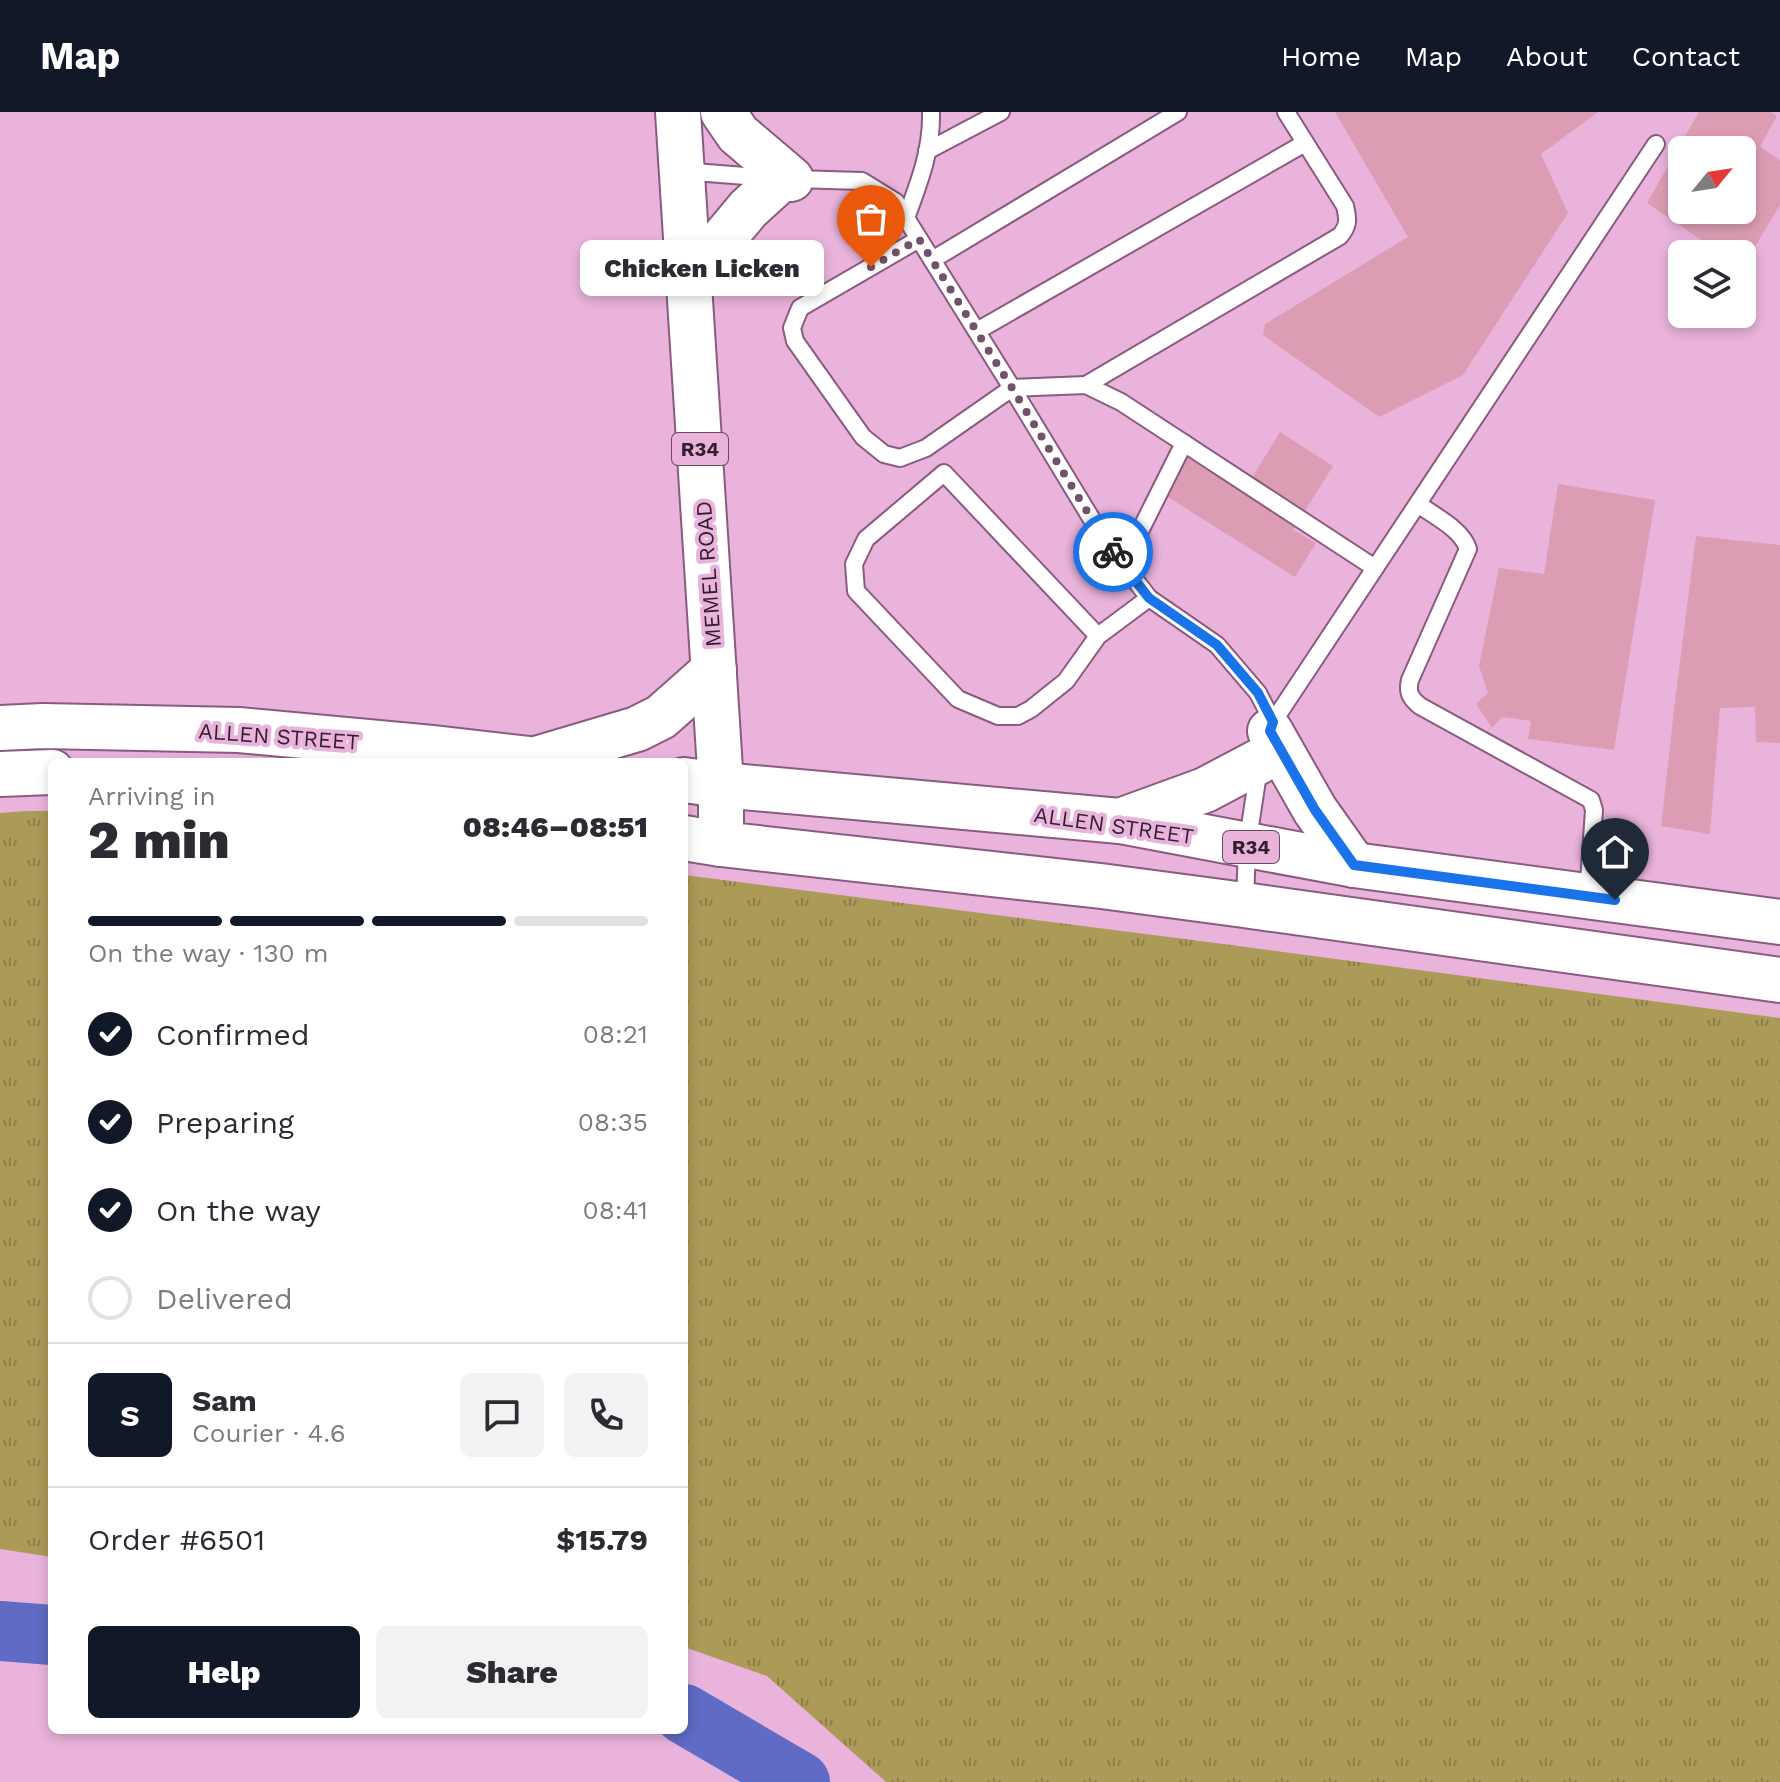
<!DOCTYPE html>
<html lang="en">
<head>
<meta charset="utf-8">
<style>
	:root { --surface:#fff; --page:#f2f2f3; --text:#2b2b33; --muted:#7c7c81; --line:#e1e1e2; --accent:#111827 }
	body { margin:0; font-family:"Work Sans",sans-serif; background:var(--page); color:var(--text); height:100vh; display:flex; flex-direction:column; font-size:30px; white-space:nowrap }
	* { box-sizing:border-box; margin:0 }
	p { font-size:26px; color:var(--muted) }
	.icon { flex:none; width:44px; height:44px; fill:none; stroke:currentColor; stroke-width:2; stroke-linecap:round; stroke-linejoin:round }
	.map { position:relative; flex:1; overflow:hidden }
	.side { position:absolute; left:48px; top:646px; width:640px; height:976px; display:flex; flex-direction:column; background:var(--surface); border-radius:12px; box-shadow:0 4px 12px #0003 }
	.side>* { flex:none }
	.needle { width:52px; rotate:60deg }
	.fabs { position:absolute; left:1668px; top:24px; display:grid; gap:16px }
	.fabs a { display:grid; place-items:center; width:88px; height:88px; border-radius:12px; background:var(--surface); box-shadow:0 4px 12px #0003; font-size:40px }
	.pin { position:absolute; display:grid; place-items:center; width:68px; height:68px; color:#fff; margin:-82px -34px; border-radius:50% 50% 50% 0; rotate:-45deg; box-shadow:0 0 8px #0007 }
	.pin .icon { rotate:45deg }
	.courier { position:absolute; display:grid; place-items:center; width:80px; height:80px; margin:-40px; border:6px solid #1a73e8; border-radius:50%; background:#fff; color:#222; box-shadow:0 2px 10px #0007 }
	.bubble { position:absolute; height:56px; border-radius:12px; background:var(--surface); box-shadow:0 4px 12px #0003; font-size:26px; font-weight:800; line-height:56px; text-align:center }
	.overview em { font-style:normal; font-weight:800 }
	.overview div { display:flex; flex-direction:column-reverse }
	.overview { display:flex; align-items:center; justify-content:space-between; height:136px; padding:0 40px }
	h1 { font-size:52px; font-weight:800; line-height:60px }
	.bar { display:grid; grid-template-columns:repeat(4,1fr); gap:12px 8px; align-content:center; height:96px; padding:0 40px }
	.bar i { height:10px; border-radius:6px; background:var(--line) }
	.bar .active { background:var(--accent) }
	.bar p { grid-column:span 4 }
	.line { display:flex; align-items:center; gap:20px; padding:0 40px; border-top:2px solid var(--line) }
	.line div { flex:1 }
	.round { display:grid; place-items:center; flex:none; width:84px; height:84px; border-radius:12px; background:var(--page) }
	ol { padding:0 40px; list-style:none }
	li { display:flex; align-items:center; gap:24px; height:88px }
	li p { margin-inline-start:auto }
	li .icon { padding:8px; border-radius:50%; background:var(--accent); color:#fff; stroke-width:4 }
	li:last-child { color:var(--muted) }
	li i { width:44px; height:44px; border:4px solid var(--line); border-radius:50% }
	.action { display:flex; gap:16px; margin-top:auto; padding:16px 40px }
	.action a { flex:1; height:92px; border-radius:12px; background:var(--accent); color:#fff; font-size:32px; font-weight:800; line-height:92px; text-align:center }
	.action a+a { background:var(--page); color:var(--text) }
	header { display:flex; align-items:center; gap:48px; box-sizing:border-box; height:112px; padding:0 40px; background:var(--accent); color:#fff }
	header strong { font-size:38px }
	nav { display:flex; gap:44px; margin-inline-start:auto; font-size:28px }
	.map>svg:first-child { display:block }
	.park { fill:url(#park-tufts) }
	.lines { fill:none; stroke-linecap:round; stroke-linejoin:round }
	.river { stroke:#5f6bc4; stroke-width:60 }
	.building { fill:#dc9db4; fill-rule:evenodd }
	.lane-casing { stroke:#8a5b7f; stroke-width:20 }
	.secondary-casing { stroke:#8a5b7f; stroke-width:48 }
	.primary-casing { stroke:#8a5b7f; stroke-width:48 }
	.lane { stroke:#fff; stroke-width:16 }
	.secondary { stroke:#fff; stroke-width:44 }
	.primary { stroke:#fff; stroke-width:44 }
	.done { stroke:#72526b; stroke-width:8; stroke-dasharray:0 14.4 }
	.route { stroke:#1a73e8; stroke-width:10 }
	.labels { text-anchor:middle; stroke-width:8; stroke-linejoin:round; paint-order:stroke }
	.shield { fill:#e9b3db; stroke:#694b62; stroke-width:2 }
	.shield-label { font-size:20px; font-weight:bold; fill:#321e2e }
	.street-label { font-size:22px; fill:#321e2e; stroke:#e9b3db }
</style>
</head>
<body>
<header>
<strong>Map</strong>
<nav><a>Home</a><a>Map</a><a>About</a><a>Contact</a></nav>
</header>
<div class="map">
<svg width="1780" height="1670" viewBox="0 0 1780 1670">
	<defs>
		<pattern id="park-tufts" width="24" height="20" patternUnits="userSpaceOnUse" patternTransform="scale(2)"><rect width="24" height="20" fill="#ab9a58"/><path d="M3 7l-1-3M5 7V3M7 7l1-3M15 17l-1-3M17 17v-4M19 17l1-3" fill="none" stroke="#8c7d49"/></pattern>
	</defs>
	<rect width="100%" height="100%" fill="#e9b3db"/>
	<g class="park">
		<polygon points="26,699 52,699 52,1445 0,1437 0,701"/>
		<polygon points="684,763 1216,831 1780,906 1780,1670 886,1670 767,1564 684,1535"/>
	</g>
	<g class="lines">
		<g class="river">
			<polyline points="0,1519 52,1523"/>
			<polyline points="684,1602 800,1670"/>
		</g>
	</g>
	<g class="building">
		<polygon points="1335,0 1598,0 1541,42 1568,101 1463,263 1379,305 1263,223 1265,212 1408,125"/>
		<path d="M 1699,0 L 1770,0 L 1777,4 L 1760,34 L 1780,49 L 1780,93 L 1742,156 L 1742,142 L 1722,142 L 1647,91 ZM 1682,38 L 1742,38 L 1742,98 L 1682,98 Z"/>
		<polygon points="1280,320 1333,354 1293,418 1316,431 1295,465 1163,382 1187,345 1243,380"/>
		<polygon points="1558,372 1655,388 1614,638 1528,627 1531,609 1502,605 1492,616 1476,592 1488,581 1479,554 1499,456 1544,462"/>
		<polygon points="1696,424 1780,433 1780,631 1756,630 1755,595 1720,596 1710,722 1661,714 1675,589"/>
	</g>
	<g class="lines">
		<defs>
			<g id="lane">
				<polyline points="927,39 1001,0"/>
				<polyline points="682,59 771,66"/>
				<polyline points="794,67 862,69 896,90 1012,276 1105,429 1149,486 1217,533 1258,581 1273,610 1270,618"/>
				<path d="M 906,106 C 919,71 932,38 931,0"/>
				<polyline points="919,127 800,196 792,216 795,229 863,325 884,342 900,346 926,336 1012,276 1086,273 1121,290 1375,456"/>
				<polyline points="932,148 1178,0"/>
				<polyline points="977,219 1305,31"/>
				<path d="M 1086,273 L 1340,124 C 1349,113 1348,107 1345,94 L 1286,0"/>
				<path d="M 1418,392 C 1434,404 1462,417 1468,437 L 1410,568 C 1407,580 1410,586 1420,594 L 1591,688 L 1594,698 L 1588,784"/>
				<polyline points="1123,453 1184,331"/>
				<polyline points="1098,524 944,361 866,427 854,452 856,479 958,587 998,604 1018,604 1031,597 1066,569 1098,524 1149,486"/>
				<polyline points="1273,610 1656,32"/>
				<polyline points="1245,791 1247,734 1259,655"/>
			</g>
			<g id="secondary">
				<polyline points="0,616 43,614 239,618 432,636 556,650"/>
				<polyline points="0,662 52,660"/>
				<polyline points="684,668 721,673"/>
				<polyline points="684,726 721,732"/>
			</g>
			<g id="primary">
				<polyline points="678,0 721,673 721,732 1101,774 1244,793 1780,868"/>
				<polyline points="723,0 738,22 791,67"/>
				<polyline points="690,170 718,133 748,97 782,66"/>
				<polyline points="1270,619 1315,698 1354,753"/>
				<polyline points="536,647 637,617 661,605 714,558"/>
				<polyline points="721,673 1120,709 1354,753 1780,810"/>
				<polyline points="1120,709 1205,678 1260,649"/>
			</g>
		</defs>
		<use href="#lane" class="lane-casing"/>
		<use href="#secondary" class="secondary-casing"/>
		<use href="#primary" class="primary-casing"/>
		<use href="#lane" class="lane"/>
		<use href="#secondary" class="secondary"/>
		<use href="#primary" class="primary"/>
	</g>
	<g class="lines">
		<polyline class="done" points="871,155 919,127 1012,276 1105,429 1113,440"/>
		<polyline class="route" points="1113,440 1149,486 1217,533 1258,581 1273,610 1270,619 1315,698 1354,753 1615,788"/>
	</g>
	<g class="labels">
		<g class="shield">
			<rect x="672" y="321" width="56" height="32" rx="6"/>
			<rect x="1223" y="719" width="56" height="32" rx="6"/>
		</g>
		<g class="shield-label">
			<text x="700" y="344">R34</text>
			<text x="1251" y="742">R34</text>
		</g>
		<g class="street-label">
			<text transform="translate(708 462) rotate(-94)" y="8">MEMEL ROAD</text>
			<text transform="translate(279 624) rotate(4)" y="8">ALLEN STREET</text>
			<text transform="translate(1114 713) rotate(8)" y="8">ALLEN STREET</text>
		</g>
	</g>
</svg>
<div class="fabs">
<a><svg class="needle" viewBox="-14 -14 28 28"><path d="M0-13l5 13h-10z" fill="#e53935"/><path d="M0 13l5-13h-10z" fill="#7c7c81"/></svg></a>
<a><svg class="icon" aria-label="layers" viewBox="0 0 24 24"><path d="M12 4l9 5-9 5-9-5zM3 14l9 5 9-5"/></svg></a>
</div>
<div class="pin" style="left:871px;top:155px;background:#ea580c"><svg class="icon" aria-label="bag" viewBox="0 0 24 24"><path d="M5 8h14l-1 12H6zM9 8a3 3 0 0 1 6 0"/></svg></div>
<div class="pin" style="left:1615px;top:788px;background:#1f2937"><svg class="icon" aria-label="home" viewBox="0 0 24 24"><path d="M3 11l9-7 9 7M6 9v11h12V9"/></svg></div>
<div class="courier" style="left:1113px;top:440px"><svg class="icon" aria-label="bike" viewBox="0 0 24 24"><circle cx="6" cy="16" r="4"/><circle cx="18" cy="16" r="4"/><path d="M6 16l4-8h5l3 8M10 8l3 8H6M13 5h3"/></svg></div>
<div class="bubble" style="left:580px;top:128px;width:244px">Chicken Licken</div>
<section class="side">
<div class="overview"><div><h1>2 min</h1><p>Arriving in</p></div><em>08:46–08:51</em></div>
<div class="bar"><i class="active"></i><i class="active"></i><i class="active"></i><i></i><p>On the way · 130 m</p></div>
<ol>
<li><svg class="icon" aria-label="check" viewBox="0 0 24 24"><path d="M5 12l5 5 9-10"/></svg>Confirmed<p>08:21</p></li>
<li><svg class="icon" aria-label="check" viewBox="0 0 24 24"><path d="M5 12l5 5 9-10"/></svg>Preparing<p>08:35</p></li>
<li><svg class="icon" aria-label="check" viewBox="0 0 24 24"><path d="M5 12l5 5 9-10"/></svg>On the way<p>08:41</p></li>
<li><i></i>Delivered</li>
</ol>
<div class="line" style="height:144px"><b class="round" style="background:var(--accent);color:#fff">S</b><div><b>Sam</b><p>Courier · 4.6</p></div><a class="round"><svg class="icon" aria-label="chat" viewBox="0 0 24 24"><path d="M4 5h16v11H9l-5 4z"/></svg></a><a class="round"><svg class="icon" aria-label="phone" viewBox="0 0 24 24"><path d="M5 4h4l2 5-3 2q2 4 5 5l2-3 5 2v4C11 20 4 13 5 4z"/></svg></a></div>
<div class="line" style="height:104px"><div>Order #6501</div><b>$15.79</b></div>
<div class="action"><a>Help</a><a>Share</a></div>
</section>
</div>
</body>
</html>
